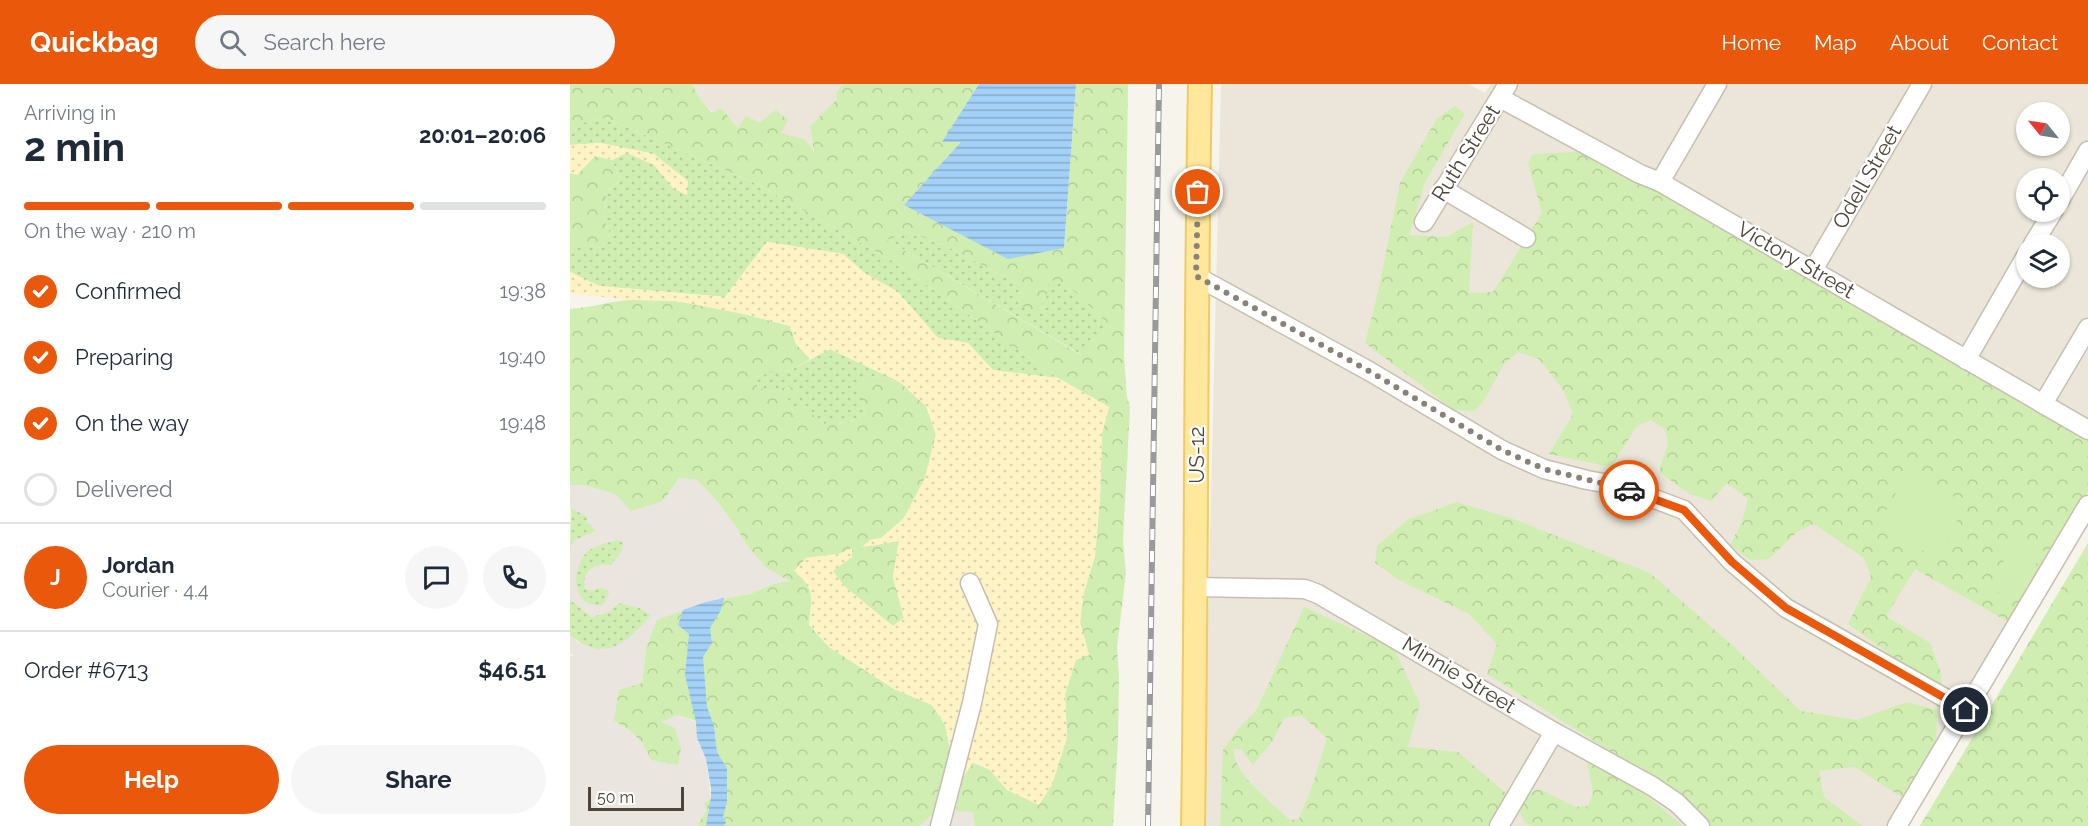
<!DOCTYPE html>
<html lang="en">
<head>
<meta charset="utf-8">
<style>
	:root { --surface:#fff; --page:#f6f6f7; --text:#1f2937; --muted:#747a83; --line:#e0e1e3; --accent:#ea580c }
	body { margin:0; font-family:Raleway,sans-serif; background:var(--page); color:var(--text); height:100vh; display:flex; flex-direction:column; font-size:22px; white-space:nowrap }
	* { box-sizing:border-box; margin:0 }
	p { font-size:20px; color:var(--muted) }
	.icon { flex:none; width:33px; height:33px; fill:none; stroke:currentColor; stroke-width:2; stroke-linecap:round; stroke-linejoin:round }
	.map { position:relative; flex:1; overflow:hidden }
	.panel { display:flex; flex-direction:column; background:var(--surface); width:570px }
	.panel>* { flex:none }
	.needle { width:39px; rotate:300deg }
	.fabs { position:absolute; left:1446px; top:18px; display:grid; gap:12px }
	.fabs a { display:grid; place-items:center; width:54px; height:54px; border-radius:50%; background:var(--surface); box-shadow:0 2px 4px #0004; font-size:30px }
	.scale { position:absolute; left:18px; bottom:15px; width:96px; box-sizing:border-box; padding-left:6px; border:3px solid #4c4538; border-top:0; font-size:16px; line-height:21px; white-space:nowrap; color:#4c4538; -webkit-text-stroke:4px #fff; paint-order:stroke }
	.pin { position:absolute; display:grid; place-items:center; width:51px; height:51px; color:#fff; margin:-26px; border:3px solid #fff; border-radius:50%; box-shadow:0 2px 6px #0007 }
	.courier { position:absolute; display:grid; place-items:center; width:60px; height:60px; margin:-30px; border:4px solid #ea580c; border-radius:50%; background:#fff; color:#222; box-shadow:0 2px 8px #0007 }
	.head em { font-style:normal; font-weight:700 }
	.head div { display:flex; flex-direction:column-reverse }
	.head { display:flex; align-items:center; justify-content:space-between; height:102px; padding:0 24px }
	h1 { font-size:39px; font-weight:700; line-height:45px }
	.bar { display:grid; grid-template-columns:repeat(4,1fr); gap:9px 6px; align-content:center; height:72px; padding:0 24px }
	.bar i { height:8px; border-radius:4px; background:var(--line) }
	.bar .current { background:var(--accent) }
	.bar p { grid-column:span 4 }
	.line { display:flex; align-items:center; gap:15px; padding:0 24px; border-top:2px solid var(--line) }
	.line div { flex:1 }
	.round { display:grid; place-items:center; flex:none; width:63px; height:63px; border-radius:32px; background:var(--page) }
	ol { padding:0 24px; list-style:none }
	li { display:flex; align-items:center; gap:18px; height:66px }
	li p { margin-inline-start:auto }
	li .icon { padding:6px; border-radius:50%; background:var(--accent); color:#fff; stroke-width:4 }
	li:last-child { color:var(--muted) }
	li i { width:33px; height:33px; border:3px solid var(--line); border-radius:50% }
	.button { display:flex; gap:12px; margin-top:auto; padding:12px 24px }
	.button a { flex:1; height:69px; border-radius:36px; background:var(--accent); color:#fff; font-size:24px; font-weight:700; line-height:69px; text-align:center }
	.button a+a { background:var(--page); color:var(--text) }
	header { display:flex; align-items:center; gap:36px; box-sizing:border-box; height:84px; padding:0 30px; background:var(--accent); color:#fff }
	header strong { font-size:28px }
	nav { display:flex; gap:33px; margin-inline-start:auto; font-size:21px }
	.search { width:420px; height:54px; background:var(--page); display:flex; align-items:center; gap:15px; box-sizing:border-box; padding:0 21px; border-radius:33px; color:var(--muted); font-size:22px }
	main { display:flex; flex:1; min-height:0 }
	.map>svg:first-child { display:block }
	.residential { fill:#ebe6d9; fill-rule:evenodd }
	.industrial { fill:#eae5df }
	.grass { fill:url(#grass-dots) }
	.forest { fill:url(#forest-crowns); fill-rule:evenodd }
	.sand { fill:url(#sand-dots) }
	.pitch { fill:#d0eeb1 }
	.water { fill:url(#water-rules) }
	.lines { fill:none; stroke-linecap:round; stroke-linejoin:round }
	.minor-casing { stroke:#c6bfaf; stroke-width:21 }
	.major-casing { stroke:#efcb61; stroke-width:26 }
	.minor { stroke:#fff; stroke-width:18 }
	.major { stroke:#ffe79c; stroke-width:22 }
	.rail-casing { stroke:#9a9a9a; stroke-width:6 }
	.rail { stroke:#fff; stroke-width:4; stroke-dasharray:11; stroke-linecap:butt }
	.done { stroke:#888277; stroke-width:6; stroke-dasharray:0 10.8 }
	.route { stroke:#ea580c; stroke-width:8 }
	.labels { text-anchor:middle; stroke-width:4.5; stroke-linejoin:round; paint-order:stroke }
	.street-label { font-size:21px; fill:#4c4538; stroke:#fff }
</style>
</head>
<body>
<header>
<strong>Quickbag</strong>
<div class="search"><svg class="icon" aria-label="search" viewBox="0 0 24 24"><circle cx="10" cy="10" r="6"/><path d="M15 15l6 6"/></svg>Search here</div>
<nav><a>Home</a><a>Map</a><a>About</a><a>Contact</a></nav>
</header>
<main>
<section class="panel">
<div class="head"><div><h1>2 min</h1><p>Arriving in</p></div><em>20:01–20:06</em></div>
<div class="bar"><i class="current"></i><i class="current"></i><i class="current"></i><i></i><p>On the way · 210 m</p></div>
<ol>
<li><svg class="icon" aria-label="check" viewBox="0 0 24 24"><path d="M5 12l5 5 9-10"/></svg>Confirmed<p>19:38</p></li>
<li><svg class="icon" aria-label="check" viewBox="0 0 24 24"><path d="M5 12l5 5 9-10"/></svg>Preparing<p>19:40</p></li>
<li><svg class="icon" aria-label="check" viewBox="0 0 24 24"><path d="M5 12l5 5 9-10"/></svg>On the way<p>19:48</p></li>
<li><i></i>Delivered</li>
</ol>
<div class="line" style="height:108px"><b class="round" style="background:var(--accent);color:#fff">J</b><div><b>Jordan</b><p>Courier · 4.4</p></div><a class="round"><svg class="icon" aria-label="chat" viewBox="0 0 24 24"><path d="M4 5h16v11H9l-5 4z"/></svg></a><a class="round"><svg class="icon" aria-label="phone" viewBox="0 0 24 24"><path d="M5 4h4l2 5-3 2q2 4 5 5l2-3 5 2v4C11 20 4 13 5 4z"/></svg></a></div>
<div class="line" style="height:78px"><div>Order #6713</div><b>$46.51</b></div>
<div class="button"><a>Help</a><a>Share</a></div>
</section>
<div class="map">
<svg width="1518" height="742" viewBox="0 0 1518 742">
	<defs>
		<pattern id="grass-dots" width="8" height="8" patternUnits="userSpaceOnUse" patternTransform="scale(1.5)"><rect width="8" height="8" fill="#d0eeb1"/><path d="M2 2h.1M6 6h.1" fill="none" stroke="#b4cd99" stroke-width="1.8" stroke-linecap="round"/></pattern>
		<pattern id="forest-crowns" width="20" height="18" patternUnits="userSpaceOnUse" patternTransform="scale(1.5)"><rect width="20" height="18" fill="#d0eeb1"/><path d="M2 6a3 3 0 1 1 6 0M12 15a3 3 0 1 1 6 0" fill="none" stroke="#b4cd99"/></pattern>
		<pattern id="sand-dots" width="8" height="8" patternUnits="userSpaceOnUse" patternTransform="scale(1.5)"><rect width="8" height="8" fill="#fdf3c5"/><path d="M2 2h.1M6 6h.1" fill="none" stroke="#dad2aa" stroke-width="1.8" stroke-linecap="round"/></pattern>
		<pattern id="water-rules" width="6" height="5" patternUnits="userSpaceOnUse" patternTransform="scale(1.5)"><rect width="6" height="5" fill="#a4d1f7"/><path d="M0 2.5h6" fill="none" stroke="#88abc9"/></pattern>
	</defs>
	<rect width="100%" height="100%" fill="#f7f4eb"/>
	<g class="residential">
		<polygon points="122,0 273,0 266,9 268,15 240,42 244,69 235,55 211,49 189,39 168,44 143,29 130,15"/>
		<path d="M 651,0 L 898,0 L 915,9 L 921,0 L 1518,0 L 1518,355 L 1304,230 L 1203,402 L 1440,539 L 1320,742 L 636,742 L 637,579 ZM 1456,28 L 1490,28 L 1490,62 L 1456,62 ZM 1456,94 L 1490,94 L 1490,128 L 1456,128 ZM 1456,160 L 1490,160 L 1490,194 L 1456,194 Z"/>
	</g>
	<g class="industrial">
		<polygon points="109,394 127,396 146,416 165,441 176,460 196,484 221,497 203,500 180,510 136,518 76,565 72,599 44,637 60,647 74,659 90,638 108,631 126,638 127,654 136,675 141,714 134,719 136,727 128,740 129,742 0,742 0,572 4,572 0,569 0,551 9,559 39,528 22,533 0,516 0,464 3,457 25,447 0,425 0,401 14,401 45,410 93,417"/>
		<polygon points="377,700 390,706 403,728 405,742 350,742 366,727"/>
	</g>
	<g class="grass">
		<polygon points="34,33 189,101 326,179 488,294 423,287 398,259 368,254 328,208 296,190 273,170 197,158 155,213 29,202 0,188 0,160 12,160 32,164 40,149 34,135 37,108 51,96 42,76 57,68 84,81 104,105 84,70 30,59 0,61 0,52 12,39"/>
		<polygon points="339,148 378,163 452,202 478,193 505,208 540,242 512,271 317,156"/>
		<polygon points="260,265 330,298 302,292 289,299 295,329 278,339 264,338 254,340 239,328 242,322 224,329 217,315 231,307 217,302 203,308 187,303 187,293 207,286 219,287"/>
		<polygon points="1,424 17,433 17,438 26,447 3,457 0,464"/>
		<path d="M 48,456 L 53,459 L 52,467 L 41,481 C 24,478 11,487 15,505 L 24,507 L 29,504 L 36,505 L 39,509 L 33,521 C 1,524 0,487 17,468 C 26,461 38,459 48,456 Z"/>
		<path d="M 0,516 L 22,533 L 39,528 L 49,519 L 69,524 L 81,531 C 57,559 34,580 0,551 Z"/>
	</g>
	<g class="forest">
		<path d="M 0,0 L 122,0 L 130,15 L 142,29 L 151,24 L 168,44 L 176,32 L 189,39 L 206,26 L 218,36 L 211,49 L 235,55 L 244,68 L 240,42 L 267,15 L 266,9 L 273,0 L 409,0 L 373,57 L 391,58 L 494,164 L 506,0 L 558,0 L 554,272 L 557,313 L 560,323 L 553,457 L 556,489 L 547,563 L 549,591 L 548,657 L 543,742 L 405,742 L 403,728 L 386,727 L 390,706 L 377,700 L 366,727 L 350,742 L 154,742 L 155,738 L 146,742 L 129,742 L 128,740 L 136,727 L 134,719 L 141,714 L 157,684 L 147,668 L 144,642 L 127,621 L 127,654 L 126,637 L 108,631 L 91,638 L 105,644 L 111,664 L 108,681 L 81,676 C 72,655 64,648 44,637 L 49,606 L 72,599 L 76,565 L 87,536 L 136,518 L 180,510 L 203,500 L 220,497 L 196,484 L 176,460 L 165,441 L 146,416 L 127,396 L 109,394 L 93,417 L 61,427 L 45,410 L 14,401 L 0,401 L 0,225 C 20,224 40,217 60,216 C 113,213 168,228 220,242 L 226,260 L 240,275 L 219,287 L 207,286 L 187,293 L 187,303 L 203,308 L 217,302 L 232,307 L 217,315 L 224,329 L 243,320 L 240,328 L 254,340 L 264,338 L 278,339 L 295,329 L 288,299 L 302,292 L 330,298 L 356,322 L 366,350 L 355,394 L 334,434 L 311,454 L 300,456 L 302,462 L 329,456 L 323,493 L 334,534 L 323,542 L 274,502 L 262,486 L 282,473 L 268,470 L 236,474 L 236,497 L 242,511 L 239,541 L 259,563 L 324,605 L 362,621 L 375,641 L 381,669 L 420,686 L 437,706 L 497,654 L 495,610 L 506,575 L 519,571 L 510,538 L 514,508 L 525,472 L 530,413 L 532,349 L 539,323 L 488,294 L 326,179 L 189,101 L 34,33 L 12,39 L 0,52 ZM 339,148 L 378,163 L 452,202 L 448,221 L 464,228 L 476,215 L 479,194 L 505,208 L 540,242 L 511,271 L 317,156 Z"/>
		<polygon points="885,22 895,30 855,98 839,151 876,153 903,138 899,209 923,208 972,129 958,79 963,70 1007,68 1100,111 1518,355 1518,408 1440,539 1345,485 1316,532 1360,559 1371,589 1372,604 1352,593 1278,540 1301,493 1294,474 1244,440 1228,447 1199,475 1180,476 1160,461 1172,438 1178,415 1157,399 1141,417 1120,410 1089,388 1098,359 1095,345 1081,336 1067,342 1041,383 979,370 1003,330 993,306 969,275 948,268 933,281 915,315 905,327 884,326 795,259 808,208 830,99 867,34"/>
		<polygon points="25,72 42,76 51,96 37,108 34,135 40,149 32,164 12,160 0,160 0,89 7,90"/>
		<polygon points="887,418 943,435 1080,489 1163,562 1231,627 1287,636 1337,618 1367,626 1366,658 1333,714 1285,683 1249,687 1254,713 1293,742 1140,742 1106,708 917,590 927,560 899,530 829,496 805,479 807,462 837,436"/>
		<polygon points="1518,459 1518,742 1350,742"/>
		<path d="M 734,523 L 824,564 L 850,620 L 838,663 L 888,668 L 937,710 L 918,742 L 650,742 L 653,666 L 668,645 L 687,625 ZM 732,632 L 757,654 L 741,706 L 729,735 L 720,736 C 704,720 661,689 664,665 L 671,665 L 683,681 L 702,658 L 714,634 Z"/>
		<polygon points="1016,671 1054,693 1113,742 961,742 955,739 950,729 956,710 969,705 1005,723 1018,722 1023,709"/>
	</g>
	<g class="sand">
		<polygon points="30,59 84,70 118,97 117,111 104,105 84,81 57,69 42,76 25,72 7,91 0,89 0,61"/>
		<path d="M 197,158 L 273,170 L 296,190 L 328,208 L 368,254 L 398,259 L 423,286 L 488,294 L 539,323 L 532,349 L 530,413 L 525,472 L 514,508 L 510,538 L 519,571 L 506,576 L 495,610 L 497,654 L 482,701 L 469,721 L 437,706 L 420,686 L 404,677 L 391,697 L 375,641 L 362,621 L 324,605 L 259,563 L 239,540 C 242,514 246,506 224,487 L 236,474 L 268,470 L 282,464 L 282,473 L 263,487 L 274,502 L 323,542 L 334,534 L 323,493 L 329,457 L 292,463 L 300,456 L 312,454 L 334,434 L 355,394 L 366,351 L 356,322 L 330,298 L 260,265 L 240,275 L 226,260 L 220,242 L 178,231 L 106,217 L 58,216 L 0,209 L 0,188 L 29,202 L 155,213 Z"/>
	</g>
	<g class="pitch">
		<polygon points="1341,390 1390,416 1392,428 1371,465 1358,470 1319,448 1315,429 1334,395"/>
		<polygon points="1449,451 1474,467 1444,517 1418,502"/>
	</g>
	<g class="water">
		<polygon points="409,0 506,0 494,164 438,175 334,121 391,58 372,58"/>
		<polygon points="154,514 151,526 140,544 142,559 133,573 137,623 144,642 147,668 157,684 157,718 153,733 156,738 154,742 136,742 141,714 141,704 136,675 127,654 126,638 115,591 119,550 108,541 113,526 136,518"/>
	</g>
	<g class="lines">
		<defs>
			<g id="minor">
				<polyline points="930,14 1070,90 1090,98 1518,346"/>
				<polyline points="1090,98 1147,0"/>
				<polyline points="873,105 956,154"/>
				<polyline points="1490,116 1518,67"/>
				<polyline points="854,138 938,0"/>
				<polyline points="1463,160 1483,128"/>
				<polyline points="1243,186 1352,0"/>
				<polyline points="626,192 799,287 932,366 974,385 1017,396 1050,402 1114,426 1162,478 1216,524 1396,626"/>
				<polyline points="1396,276 1456,172"/>
				<polyline points="1473,320 1518,244"/>
				<polyline points="627,503 735,505 748,510 984,648 1082,702 1107,719 1130,742"/>
				<polyline points="370,742 402,619 418,540 400,499"/>
				<polyline points="929,742 984,648"/>
				<polyline points="1327,742 1518,421"/>
			</g>
			<path id="major" d="M 623,742 C 627,495 625,247 630,0"/>
		</defs>
		<use href="#minor" class="minor-casing"/>
		<use href="#major" class="major-casing"/>
		<use href="#minor" class="minor"/>
		<use href="#major" class="major"/>
		<defs>
			<polyline id="rail" points="578,742 589,0"/>
		</defs>
		<use href="#rail" class="rail-casing"/>
		<use href="#rail" class="rail"/>
	</g>
	<g class="lines">
		<polyline class="done" points="628,108 626,192 799,287 932,366 974,385 1059,406"/>
		<polyline class="route" points="1059,406 1114,426 1162,478 1216,524 1396,626"/>
	</g>
	<g class="labels">
		<g class="street-label">
			<text transform="translate(896 69) rotate(-58)" y="7">Ruth Street</text>
			<text transform="translate(1297 93) rotate(-60)" y="7">Odell Street</text>
			<text transform="translate(1226 176) rotate(30)" y="7">Victory Street</text>
			<text transform="translate(627 371) rotate(-90)" y="7">US-12</text>
			<text transform="translate(889 591) rotate(31)" y="7">Minnie Street</text>
		</g>
	</g>
</svg>
<div class="fabs">
<a><svg class="needle" viewBox="-14 -14 28 28"><path d="M0-13l5 13h-10z" fill="#e53935"/><path d="M0 13l5-13h-10z" fill="#747a83"/></svg></a>
<a><svg class="icon" aria-label="locate" viewBox="0 0 24 24"><circle cx="12" cy="12" r="6"/><path d="M12 2v4M12 18v4M2 12h4M18 12h4"/></svg></a>
<a><svg class="icon" aria-label="layers" viewBox="0 0 24 24"><path d="M12 4l9 5-9 5-9-5zM3 14l9 5 9-5"/></svg></a>
</div>
<div class="scale">50 m</div>
<div class="pin" style="left:628px;top:108px;background:#ea580c"><svg class="icon" aria-label="bag" viewBox="0 0 24 24"><path d="M5 8h14l-1 12H6zM9 8a3 3 0 0 1 6 0"/></svg></div>
<div class="pin" style="left:1396px;top:626px;background:#1f2937"><svg class="icon" aria-label="home" viewBox="0 0 24 24"><path d="M3 11l9-7 9 7M6 9v11h12V9"/></svg></div>
<div class="courier" style="left:1059px;top:406px"><svg class="icon" aria-label="car" viewBox="0 0 24 24"><path d="M5 17H2v-5l4-1 3-4h7l3 4 3 1v5h-3M9 17h6M6 11h13"/><circle cx="7" cy="17" r="2"/><circle cx="17" cy="17" r="2"/></svg></div>
</div>
</main>
</body>
</html>
